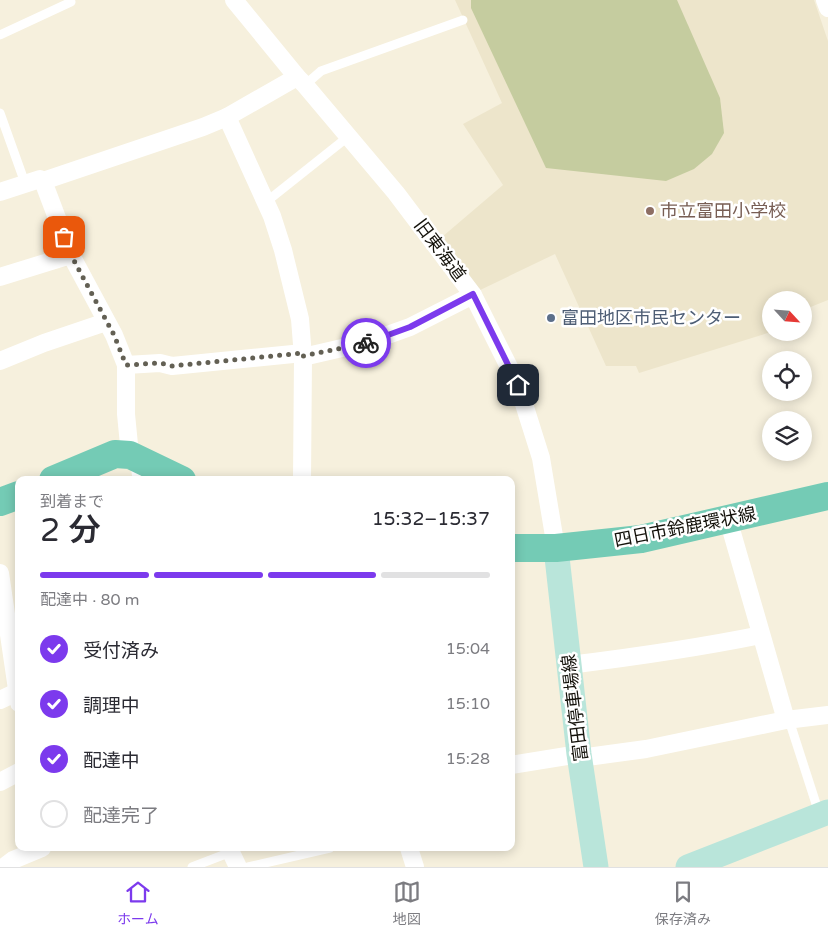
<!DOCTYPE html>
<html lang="ja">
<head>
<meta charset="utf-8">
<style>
	:root { --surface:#fff; --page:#f7f7f7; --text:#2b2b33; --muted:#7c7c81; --line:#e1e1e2; --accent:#7c3aed }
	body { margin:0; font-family:"Varela Round","Noto Sans JP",sans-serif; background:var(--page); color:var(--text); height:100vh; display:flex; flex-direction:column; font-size:19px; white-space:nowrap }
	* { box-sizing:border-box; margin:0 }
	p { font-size:16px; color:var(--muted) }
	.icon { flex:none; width:28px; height:28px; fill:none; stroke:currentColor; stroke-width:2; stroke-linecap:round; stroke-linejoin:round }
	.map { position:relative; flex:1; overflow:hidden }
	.sheet { position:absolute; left:15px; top:476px; width:500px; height:375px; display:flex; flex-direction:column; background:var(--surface); border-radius:10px; box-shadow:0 2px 12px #0003 }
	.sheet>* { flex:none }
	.needle { width:32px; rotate:116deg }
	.fabs { position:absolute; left:762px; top:291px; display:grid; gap:10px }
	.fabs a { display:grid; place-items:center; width:50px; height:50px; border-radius:50%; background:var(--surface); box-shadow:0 2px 12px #0003; font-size:25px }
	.pin { position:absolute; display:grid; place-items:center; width:42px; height:42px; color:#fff; margin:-21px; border-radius:10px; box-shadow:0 2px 8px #0006 }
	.courier { position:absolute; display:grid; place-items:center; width:50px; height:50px; margin:-25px; border:4px solid #7c3aed; border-radius:50%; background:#fff; color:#222; box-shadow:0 1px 6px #0007 }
	.headline em { font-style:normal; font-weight:600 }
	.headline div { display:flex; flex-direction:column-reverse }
	.headline { display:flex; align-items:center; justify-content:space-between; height:85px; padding:0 25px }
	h1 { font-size:32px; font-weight:600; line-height:38px }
	.bar { display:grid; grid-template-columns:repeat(4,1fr); gap:8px 5px; align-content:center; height:60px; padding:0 25px }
	.bar i { height:6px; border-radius:4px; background:var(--line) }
	.bar .on { background:var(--accent) }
	.bar p { grid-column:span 4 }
	ol { padding:0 25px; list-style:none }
	li { display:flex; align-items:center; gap:15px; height:55px }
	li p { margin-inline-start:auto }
	li .icon { padding:5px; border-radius:50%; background:var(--accent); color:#fff; stroke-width:4 }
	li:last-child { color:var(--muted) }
	li i { width:28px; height:28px; border:2px solid var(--line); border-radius:50% }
	.tabs { display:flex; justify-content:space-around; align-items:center; height:70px; border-top:1px solid var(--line); background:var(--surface); font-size:14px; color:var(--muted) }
	.tabs a { display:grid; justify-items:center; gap:2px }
	.tabs .on { color:var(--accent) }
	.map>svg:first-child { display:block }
	.built { fill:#ede5cb }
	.green { fill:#c5cc9f }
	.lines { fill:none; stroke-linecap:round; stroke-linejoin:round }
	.service { stroke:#fff; stroke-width:9 }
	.minor { stroke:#fff; stroke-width:18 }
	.secondary { stroke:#b9e5da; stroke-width:25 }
	.primary { stroke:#74cbb5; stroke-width:28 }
	.done { stroke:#636054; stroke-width:5; stroke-dasharray:0 9 }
	.route { stroke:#7c3aed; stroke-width:6 }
	.education-dot { fill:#8d6e63; stroke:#fff; stroke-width:2 }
	.service-dot { fill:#5c6f8a; stroke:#fff; stroke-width:2 }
	.labels { text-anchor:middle; stroke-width:5; stroke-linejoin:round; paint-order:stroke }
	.education-label { font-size:18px; fill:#785e54; stroke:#fff; text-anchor:start }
	.street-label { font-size:18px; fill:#14120b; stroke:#fff }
	.service-label { font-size:18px; fill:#4e5e75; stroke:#fff; text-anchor:start }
</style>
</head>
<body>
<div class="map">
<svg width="828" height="867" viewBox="0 0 828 867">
	<rect width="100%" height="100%" fill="#f6f0dd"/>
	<polygon class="built" points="455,0 814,0 828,41 828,300 808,308 804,313 804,300 771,300 771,332 639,373 636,366 606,366 555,254 476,292 442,237 503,185 463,124 502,103"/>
	<polygon class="green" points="471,0 677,0 720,98 724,133 712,154 694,169 666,181 546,168 471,8"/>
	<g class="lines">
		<g class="service">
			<polyline points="0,35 71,2 70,0"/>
			<polyline points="305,85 321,71 463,20"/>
			<polyline points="0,113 25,183"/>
			<polyline points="266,202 349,136"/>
			<polyline points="135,463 137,480"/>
			<polyline points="789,720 819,813"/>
			<polyline points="192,867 231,852"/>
			<polyline points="248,867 330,848"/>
		</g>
		<g class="minor">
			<polyline points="234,0 297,77 305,85 396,193 473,295 518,385 541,458 556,548"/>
			<polyline points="825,0 828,8"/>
			<polyline points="227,117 272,216 283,250 300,319 303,357 302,480"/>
			<polyline points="43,181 71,255 114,335 126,365 126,414 130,455"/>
			<polyline points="0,192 40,179 43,181 203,127 227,117 297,77"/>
			<polyline points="0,277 71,255"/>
			<polyline points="303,357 368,342 410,327 473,295"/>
			<polyline points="0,361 44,343 106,322"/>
			<polyline points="126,365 160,363 172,366 303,353"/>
			<polyline points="728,519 786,720"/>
			<polyline points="0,573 19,703"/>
			<path d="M 569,665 C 634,657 697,648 761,635"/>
			<polyline points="0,700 17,692"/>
			<polyline points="580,758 646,749 786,720 828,715"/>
			<polyline points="511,765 579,754"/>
			<polyline points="0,782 19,772"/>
			<polyline points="229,848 238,867"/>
			<polyline points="409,848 415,867"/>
			<polyline points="4,867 13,860 42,848"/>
		</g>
		<g class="secondary">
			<polyline points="556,548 579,754 596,867"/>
			<polyline points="688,867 828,812"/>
		</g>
		<g class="primary">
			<polyline points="53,480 115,454 130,455 182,480"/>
			<polyline points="0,502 19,495"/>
			<polyline points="511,548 556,548 641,539 828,496"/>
		</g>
	</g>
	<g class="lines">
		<polyline class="done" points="64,237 71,255 114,335 126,365 160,363 172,366 303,353 303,356 366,343"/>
		<polyline class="route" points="366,343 410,327 473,294 518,385"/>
	</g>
	<circle class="education-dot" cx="650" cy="211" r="5"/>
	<circle class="service-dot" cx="551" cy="318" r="5"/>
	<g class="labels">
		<g class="education-label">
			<text x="660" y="217">市立富田小学校</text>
		</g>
		<g class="street-label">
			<text transform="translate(440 250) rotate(53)" y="6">旧東海道</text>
			<text transform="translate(685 527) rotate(-11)" y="6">四日市鈴鹿環状線</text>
			<text transform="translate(575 708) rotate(-97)" y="6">富田停車場線</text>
		</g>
		<g class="service-label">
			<text x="561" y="324">富田地区市民センター</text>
		</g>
	</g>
</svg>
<div class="fabs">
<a><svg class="needle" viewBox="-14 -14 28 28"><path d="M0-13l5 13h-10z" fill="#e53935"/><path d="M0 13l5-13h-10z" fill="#7c7c81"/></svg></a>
<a><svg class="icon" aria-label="locate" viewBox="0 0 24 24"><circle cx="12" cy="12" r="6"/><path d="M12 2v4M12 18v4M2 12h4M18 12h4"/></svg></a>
<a><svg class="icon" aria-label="layers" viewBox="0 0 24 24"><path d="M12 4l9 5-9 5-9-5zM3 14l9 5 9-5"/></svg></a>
</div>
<div class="pin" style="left:64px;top:237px;background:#ea580c"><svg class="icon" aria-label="bag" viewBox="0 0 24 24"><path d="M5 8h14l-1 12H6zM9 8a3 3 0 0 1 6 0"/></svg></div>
<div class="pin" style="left:518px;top:385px;background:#1f2937"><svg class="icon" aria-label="home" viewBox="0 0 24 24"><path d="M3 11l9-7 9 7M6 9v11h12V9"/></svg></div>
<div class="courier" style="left:366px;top:343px"><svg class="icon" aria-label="bike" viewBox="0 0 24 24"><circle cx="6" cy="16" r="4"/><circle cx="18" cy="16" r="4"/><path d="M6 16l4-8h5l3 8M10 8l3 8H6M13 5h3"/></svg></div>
<section class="sheet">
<div class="headline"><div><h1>2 分</h1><p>到着まで</p></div><em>15:32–15:37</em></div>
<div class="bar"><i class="on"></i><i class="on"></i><i class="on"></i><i></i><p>配達中 · 80 m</p></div>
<ol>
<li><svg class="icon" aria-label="check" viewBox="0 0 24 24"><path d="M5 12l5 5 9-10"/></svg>受付済み<p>15:04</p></li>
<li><svg class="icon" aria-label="check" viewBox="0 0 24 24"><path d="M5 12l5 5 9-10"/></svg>調理中<p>15:10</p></li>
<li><svg class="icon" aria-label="check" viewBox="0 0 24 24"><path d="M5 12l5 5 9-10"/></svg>配達中<p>15:28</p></li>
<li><i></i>配達完了</li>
</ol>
</section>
</div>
<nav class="tabs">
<a class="on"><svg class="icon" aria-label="home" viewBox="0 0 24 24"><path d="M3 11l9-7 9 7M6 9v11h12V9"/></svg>ホーム</a>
<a><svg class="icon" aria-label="map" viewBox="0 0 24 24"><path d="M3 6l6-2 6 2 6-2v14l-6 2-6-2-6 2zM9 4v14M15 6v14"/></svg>地図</a>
<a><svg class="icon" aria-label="saved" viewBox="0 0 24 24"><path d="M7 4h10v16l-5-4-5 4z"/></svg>保存済み</a>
</nav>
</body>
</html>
